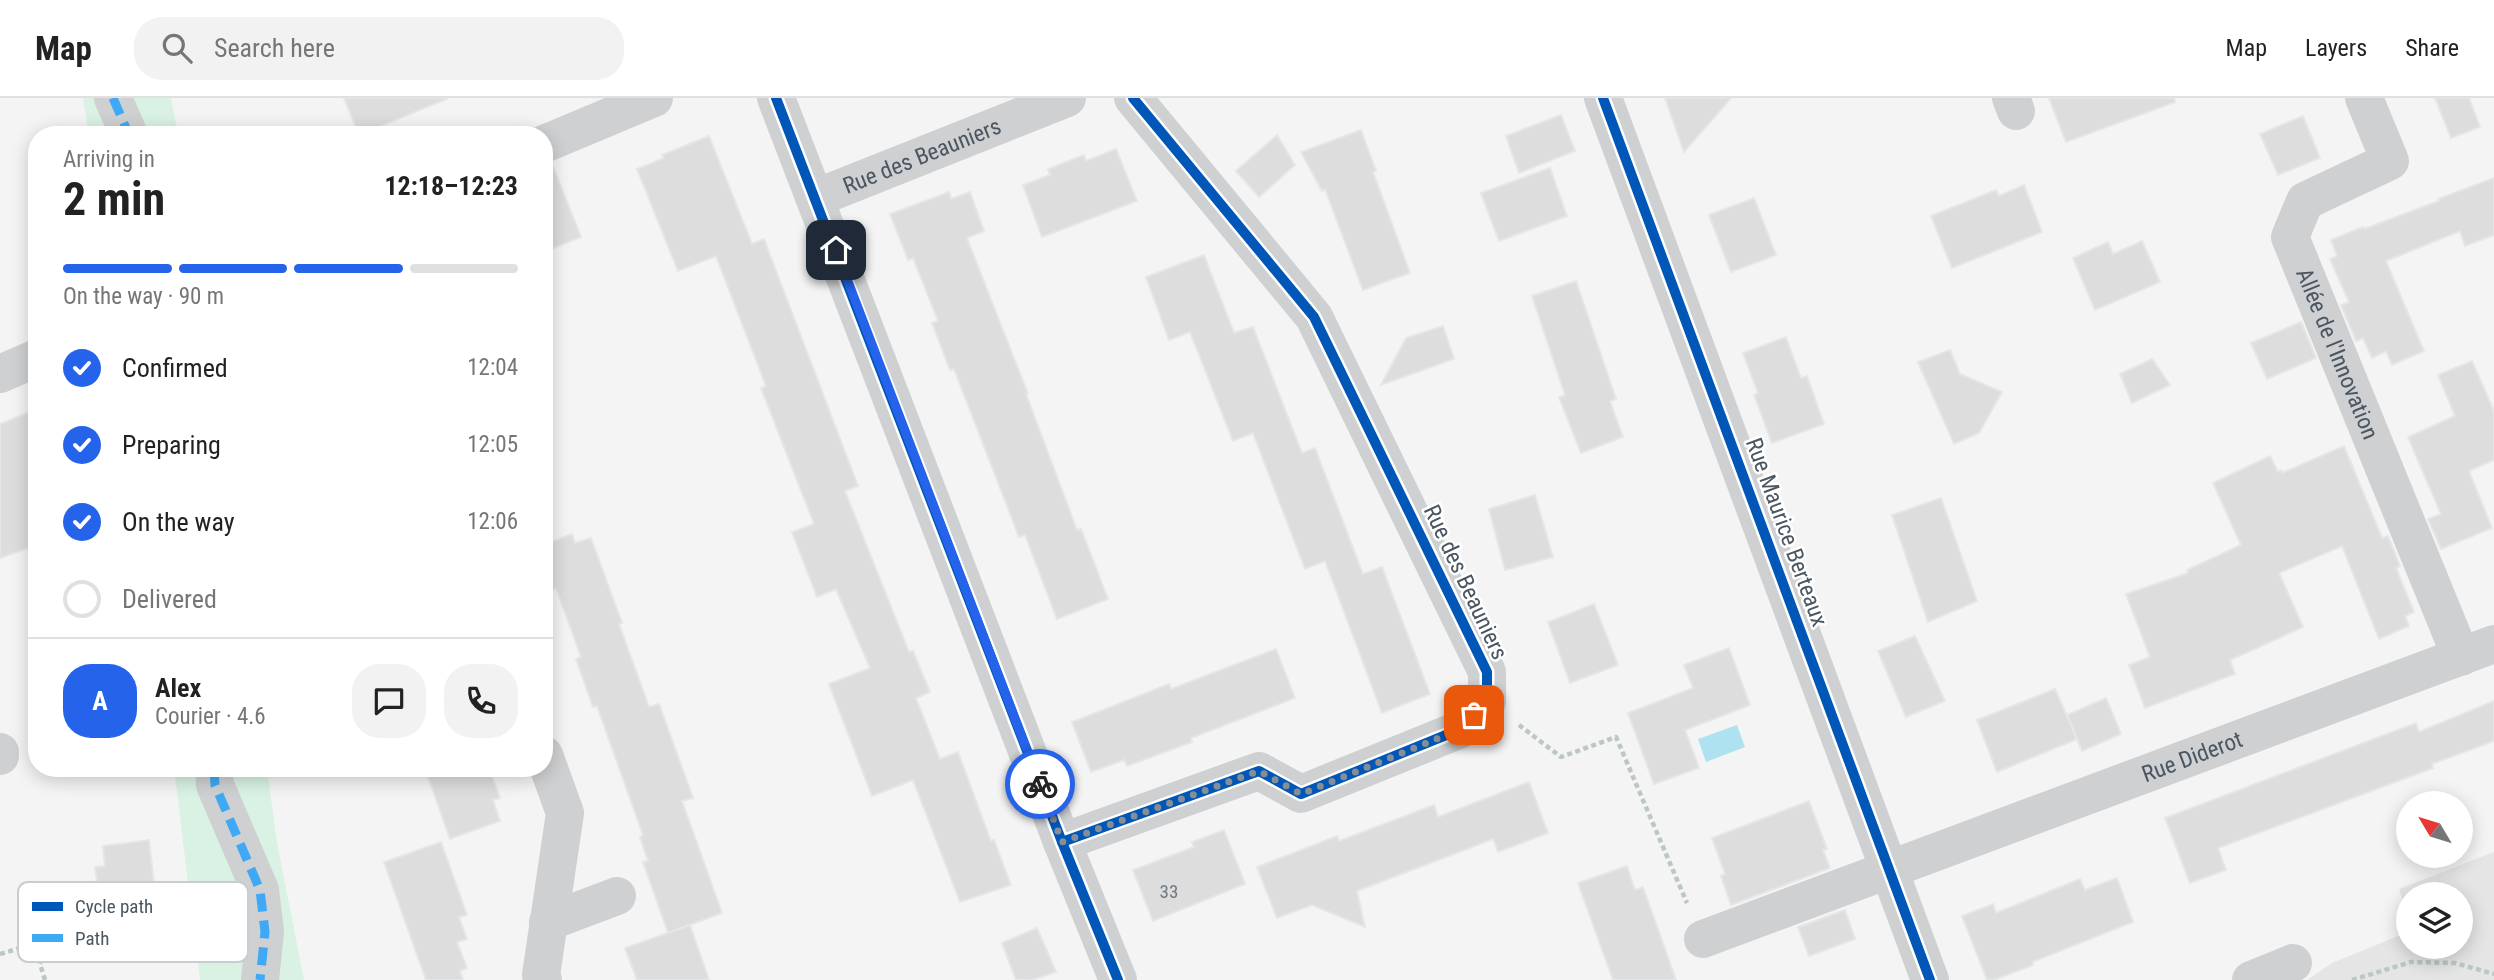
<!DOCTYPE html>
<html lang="en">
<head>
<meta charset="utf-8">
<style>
	:root { --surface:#fff; --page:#f2f2f2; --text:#222; --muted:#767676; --line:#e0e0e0; --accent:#2563eb }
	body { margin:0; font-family:"Roboto Condensed",sans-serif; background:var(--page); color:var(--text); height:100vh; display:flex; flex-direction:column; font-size:26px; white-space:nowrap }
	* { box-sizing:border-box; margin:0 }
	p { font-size:23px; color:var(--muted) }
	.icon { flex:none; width:38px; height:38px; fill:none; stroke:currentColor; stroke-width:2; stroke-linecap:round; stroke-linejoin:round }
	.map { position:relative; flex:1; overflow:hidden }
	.sheet { position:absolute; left:28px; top:28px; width:525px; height:651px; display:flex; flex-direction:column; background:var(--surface); border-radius:28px; box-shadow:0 4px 18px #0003 }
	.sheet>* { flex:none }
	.needle { width:46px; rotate:308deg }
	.buttons { position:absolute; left:2396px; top:693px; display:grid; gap:14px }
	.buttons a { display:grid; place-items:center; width:77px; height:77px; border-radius:50%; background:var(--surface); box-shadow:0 4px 18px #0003; font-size:35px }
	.pin { position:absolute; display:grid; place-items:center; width:60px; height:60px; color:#fff; margin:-30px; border-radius:14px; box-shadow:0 4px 10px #0006 }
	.courier { position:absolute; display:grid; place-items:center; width:70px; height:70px; margin:-35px; border:5px solid #2563eb; border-radius:50%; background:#fff; color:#222; box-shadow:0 2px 9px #0007 }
	.head em { font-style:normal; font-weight:700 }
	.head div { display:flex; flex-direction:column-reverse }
	.head { display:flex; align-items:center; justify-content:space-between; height:119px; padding:0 35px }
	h1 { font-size:46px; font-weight:700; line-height:52px }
	.bar { display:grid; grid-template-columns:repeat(4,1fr); gap:10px 7px; align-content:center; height:84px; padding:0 35px }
	.bar i { height:9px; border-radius:5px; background:var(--line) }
	.bar .active { background:var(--accent) }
	.bar p { grid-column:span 4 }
	.line { display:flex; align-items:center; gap:18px; padding:0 35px; border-top:2px solid var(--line) }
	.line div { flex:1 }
	.round { display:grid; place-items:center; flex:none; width:74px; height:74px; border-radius:28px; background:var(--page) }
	ol { padding:0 35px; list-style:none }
	li { display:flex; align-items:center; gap:21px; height:77px }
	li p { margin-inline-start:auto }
	li .icon { padding:7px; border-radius:50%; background:var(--accent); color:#fff; stroke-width:4 }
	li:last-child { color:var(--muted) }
	li i { width:38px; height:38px; border:4px solid var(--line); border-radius:50% }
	header { display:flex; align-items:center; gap:42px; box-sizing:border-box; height:98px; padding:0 35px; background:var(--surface); border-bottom:2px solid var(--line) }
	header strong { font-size:33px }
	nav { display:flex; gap:38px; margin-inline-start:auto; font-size:24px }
	.search { width:490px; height:63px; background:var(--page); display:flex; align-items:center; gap:18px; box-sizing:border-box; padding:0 24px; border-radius:28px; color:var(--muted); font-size:26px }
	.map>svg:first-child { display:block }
	.education { fill:#e6e5e6 }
	.green { fill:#d9f2e3 }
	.water { fill:#aee2f0 }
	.building { fill:#ddddde; stroke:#e5e6e7; stroke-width:2 }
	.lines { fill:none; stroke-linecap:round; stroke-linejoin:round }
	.path { stroke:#bcc7c4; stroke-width:4.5; stroke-dasharray:5 3.5; stroke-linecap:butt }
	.minor { stroke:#ced0d2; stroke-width:38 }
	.quiet { stroke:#3fa9f5; stroke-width:9; stroke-dasharray:18 9; stroke-linecap:butt }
	.cycleway-casing { stroke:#fff; stroke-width:15 }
	.cycleway { stroke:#0057b8; stroke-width:10 }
	.done { stroke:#868d94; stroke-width:7; stroke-dasharray:0 12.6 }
	.route { stroke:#2563eb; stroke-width:9 }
	.labels { text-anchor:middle; stroke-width:5; stroke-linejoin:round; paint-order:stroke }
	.number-label { font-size:19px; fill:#707881 }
	.street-label { font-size:23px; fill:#4a5661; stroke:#fff }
	.key { fill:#fff; stroke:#c9ccd0; stroke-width:2 }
	.key-label { font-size:19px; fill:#4a5661 }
</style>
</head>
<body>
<header>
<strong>Map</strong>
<div class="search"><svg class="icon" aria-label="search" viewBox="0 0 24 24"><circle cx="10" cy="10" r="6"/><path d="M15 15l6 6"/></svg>Search here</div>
<nav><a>Map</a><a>Layers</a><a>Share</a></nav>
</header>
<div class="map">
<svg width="2494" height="882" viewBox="0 0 2494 882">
	<rect width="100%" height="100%" fill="#f4f4f4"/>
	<polygon class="education" points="2494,754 2494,882 2307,882 2332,865 2408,834 2408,849 2460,849 2460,796 2408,796 2408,820 2399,791"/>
	<g class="green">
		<polygon points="83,0 171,0 178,37 89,37"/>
		<polygon points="174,670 267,670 277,745 304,882 200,882"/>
	</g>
	<polygon class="water" points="1737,627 1745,649 1706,664 1698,641"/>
	<g class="building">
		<polygon points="344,0 446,0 447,1 359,37"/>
		<polygon points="1665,0 1731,0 1684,54"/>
		<polygon points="2049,0 2174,0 2175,4 2066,44"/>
		<polygon points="2435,0 2469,0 2480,29 2451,40"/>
		<polygon points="1561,17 1575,53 1519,75 1506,38"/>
		<polygon points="2303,18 2320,60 2278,77 2260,36"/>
		<polygon points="1361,32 1376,73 1373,74 1410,175 1363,192 1325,91 1322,93 1301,54"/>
		<polygon points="1277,37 1295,67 1259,99 1236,73"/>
		<polygon points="709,38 752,146 764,141 858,388 845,393 909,554 913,553 930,594 916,600 940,661 958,654 991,743 994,742 1011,787 960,804 913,682 872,698 829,586 870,570 836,491 817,499 792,434 814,426 761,290 766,288 716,158 678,173 637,71 664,60 662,57"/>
		<polygon points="1116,51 1137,103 1042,139 1023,87 1050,77 1048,71 1084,57 1086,63"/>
		<polygon points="552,66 581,139 544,154 544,67"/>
		<polygon points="1550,70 1567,118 1499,143 1481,95"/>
		<polygon points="2494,80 2494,137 2465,148 2460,133 2386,163 2424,253 2392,267 2386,253 2372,260 2363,240 2356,243 2341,207 2349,204 2330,161 2337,158 2331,142 2363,129 2364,131 2439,103 2438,101"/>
		<polygon points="2024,87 2042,134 1952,170 1931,118 1996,92 1999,98"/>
		<polygon points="949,94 951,101 970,94 984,133 967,140 1028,296 1026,296 1077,432 1081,431 1108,501 1057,521 1025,437 1019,439 954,271 950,272 932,225 938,223 913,160 908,162 890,116"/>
		<polygon points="1754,100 1776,157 1731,174 1709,117"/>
		<polygon points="2142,143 2160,184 2095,212 2073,160 2108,144 2113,156"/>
		<polygon points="1204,157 1234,235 1253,229 1302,355 1315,350 1363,476 1382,469 1430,596 1382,615 1325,463 1305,471 1253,335 1233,343 1190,234 1169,242 1146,179"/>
		<polygon points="1576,183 1616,301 1610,303 1623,339 1581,355 1559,299 1565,297 1532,198"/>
		<polygon points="2301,224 2316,260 2267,281 2251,245"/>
		<polygon points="1443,228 1454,261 1381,287 1406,240"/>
		<polygon points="1786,239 1801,280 1807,278 1824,326 1772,345 1754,297 1758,295 1743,255"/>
		<polygon points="1950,252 1960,276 2002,294 1979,335 1954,346 1918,264"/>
		<polygon points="2152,261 2170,287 2132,305 2120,276"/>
		<polygon points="2472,263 2494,313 2494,362 2469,373 2492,430 2441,451 2428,421 2441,416 2408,339 2455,318 2438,277"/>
		<polygon points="37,311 37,447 0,460 0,326"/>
		<polygon points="2344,348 2382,440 2388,438 2400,468 2396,470 2414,514 2405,518 2409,528 2379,541 2342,448 2279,475 2303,529 2230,562 2235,576 2145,610 2129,567 2150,559 2126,496 2188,475 2187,472 2241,447 2213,385 2270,358 2278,374 2281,372 2282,375"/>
		<polygon points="1535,397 1553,459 1505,472 1489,411"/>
		<polygon points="1941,400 1977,503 1928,524 1892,417"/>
		<polygon points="572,436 575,445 591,440 622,525 619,526 649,609 659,606 693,700 682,703 722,815 668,835 643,764 648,763 640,739 643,737 597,608 593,609 576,561 581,559 556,490 544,495 544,447"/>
		<polygon points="1594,506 1618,567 1570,585 1548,524"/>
		<polygon points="1915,538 1945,603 1906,619 1878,553"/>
		<polygon points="1729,550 1750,607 1685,632 1699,670 1654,686 1628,615 1693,590 1684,567"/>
		<polygon points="1276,551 1295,600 1191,640 1192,644 1127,668 1124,662 1091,674 1072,624 1169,586 1171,591"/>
		<polygon points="2055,591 2077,641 1997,674 1977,622"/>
		<polygon points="2106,600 2121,636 2082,653 2067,617"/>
		<polygon points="2494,603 2494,643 2432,666 2433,670 2218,750 2226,772 2190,785 2165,720 2416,625 2419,634"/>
		<polygon points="425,670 489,670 500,700 493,702 500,723 450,741"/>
		<polygon points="1529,684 1548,735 1498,754 1493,741 1357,793 1365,829 1312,807 1277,820 1257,769 1337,738 1339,743 1434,707 1438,719"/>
		<polygon points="1809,703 1827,751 1823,752 1830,770 1731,807 1721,778 1725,776 1712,740"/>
		<polygon points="1224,732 1245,786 1153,823 1133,772 1194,749 1192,744"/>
		<polygon points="149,742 158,820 109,826 106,807 100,807 95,769 105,768 103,748"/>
		<polygon points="441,744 467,817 459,819 467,841 457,844 467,870 460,873 463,882 426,882 384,764"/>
		<polygon points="1627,768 1635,792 1643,789 1676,882 1613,882 1578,785"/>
		<polygon points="2117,780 2133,824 2032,864 2033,867 1994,882 1987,882 1962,818 1993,806 1996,815 2080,781 2085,792"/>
		<polygon points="1845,812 1855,841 1809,858 1798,829"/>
		<polygon points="690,827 709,882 637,882 625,850"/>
		<polygon points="1037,830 1056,874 1032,882 1016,882 1002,845"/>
	</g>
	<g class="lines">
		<g class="path">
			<polyline points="1519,627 1561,659 1616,639 1687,805"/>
			<polyline points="0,856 31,847 40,865"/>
			<polyline points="45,882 40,866 55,817"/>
			<polyline points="2352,882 2411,864 2455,865 2494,876"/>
		</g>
		<g class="minor">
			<polyline points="113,0 129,37"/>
			<polyline points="776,0 1062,744 1118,882"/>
			<polyline points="1603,0 1930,882"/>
			<polyline points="2011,0 2016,13"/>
			<path id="s1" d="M 2364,0 L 2390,63 L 2305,103 L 2290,139 L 2461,559"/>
			<polyline points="544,46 654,0"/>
			<path id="s2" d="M 816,100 L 1067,0"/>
			<polyline points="0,276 37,260"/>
			<polyline points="0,654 0,658"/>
			<polyline points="214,670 215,687 260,792 265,834 260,882"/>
			<polyline points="1062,744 1259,673 1301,696 1461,631 1487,603 1487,574 1314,219 1133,0"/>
			<polyline points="548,824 617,798"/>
			<path id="s3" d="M 1703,841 L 2494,546"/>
			<polyline points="543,882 541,877 565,715 544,657"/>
			<polyline points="2251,882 2293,865"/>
		</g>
		<g class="quiet">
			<polyline points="113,0 129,37"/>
			<polyline points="214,670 215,687 260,792 265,834 260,882"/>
		</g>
		<defs>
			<g id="cycleway">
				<polyline points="776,0 1062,744 1118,882"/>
				<polyline points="1603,0 1930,882"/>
				<polyline points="1062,744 1259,673 1301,696 1461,631 1487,603 1487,574 1314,219 1133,0"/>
			</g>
		</defs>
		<use href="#cycleway" class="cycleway-casing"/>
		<use href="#cycleway" class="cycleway"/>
	</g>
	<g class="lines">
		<polyline class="done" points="1040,686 1062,744 1259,673 1301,696 1461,631 1474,617"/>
		<polyline class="route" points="836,152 1040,686"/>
	</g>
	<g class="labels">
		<g class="number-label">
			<text x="1169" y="800">33</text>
		</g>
		<g class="street-label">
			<text dy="8" stroke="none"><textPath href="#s2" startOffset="114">Rue des Beauniers</textPath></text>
			<text dy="8" stroke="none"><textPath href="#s1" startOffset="327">Allée de l'Innovation</textPath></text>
			<text transform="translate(1787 434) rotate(70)" y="8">Rue Maurice Berteaux</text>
			<text transform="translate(1466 484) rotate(65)" y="8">Rue des Beauniers</text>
			<text dy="8" stroke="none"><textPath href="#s3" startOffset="522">Rue Diderot</textPath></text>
		</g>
	</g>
	<rect x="18" y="784" width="230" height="80" rx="10" class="key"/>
	<rect x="32" y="804" width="31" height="9" fill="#0057b8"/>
	<rect x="32" y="836" width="31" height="8" fill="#3fa9f5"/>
	<g class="key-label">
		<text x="75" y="815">Cycle path</text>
		<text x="75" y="847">Path</text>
	</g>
</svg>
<div class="buttons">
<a><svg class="needle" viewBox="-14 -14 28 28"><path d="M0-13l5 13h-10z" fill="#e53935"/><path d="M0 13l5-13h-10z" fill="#767676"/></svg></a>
<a><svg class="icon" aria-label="layers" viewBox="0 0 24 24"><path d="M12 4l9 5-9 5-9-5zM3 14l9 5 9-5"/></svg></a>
</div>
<div class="pin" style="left:1474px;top:617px;background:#ea580c"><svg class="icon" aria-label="bag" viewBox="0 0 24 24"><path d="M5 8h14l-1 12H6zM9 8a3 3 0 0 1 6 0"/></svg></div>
<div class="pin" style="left:836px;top:152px;background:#1f2937"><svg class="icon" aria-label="home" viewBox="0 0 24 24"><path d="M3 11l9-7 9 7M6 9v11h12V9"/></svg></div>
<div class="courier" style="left:1040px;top:686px"><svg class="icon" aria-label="bike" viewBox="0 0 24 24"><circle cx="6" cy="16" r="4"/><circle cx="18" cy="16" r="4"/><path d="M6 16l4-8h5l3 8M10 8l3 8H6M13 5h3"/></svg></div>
<section class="sheet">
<div class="head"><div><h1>2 min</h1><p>Arriving in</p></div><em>12:18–12:23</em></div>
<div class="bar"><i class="active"></i><i class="active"></i><i class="active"></i><i></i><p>On the way · 90 m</p></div>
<ol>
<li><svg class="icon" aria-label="check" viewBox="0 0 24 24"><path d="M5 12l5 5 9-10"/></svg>Confirmed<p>12:04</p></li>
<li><svg class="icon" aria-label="check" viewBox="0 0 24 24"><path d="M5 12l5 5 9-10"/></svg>Preparing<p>12:05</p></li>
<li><svg class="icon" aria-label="check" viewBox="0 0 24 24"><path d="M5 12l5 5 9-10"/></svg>On the way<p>12:06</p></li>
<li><i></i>Delivered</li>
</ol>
<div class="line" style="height:126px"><b class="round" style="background:var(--accent);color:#fff">A</b><div><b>Alex</b><p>Courier · 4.6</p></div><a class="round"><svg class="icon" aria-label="chat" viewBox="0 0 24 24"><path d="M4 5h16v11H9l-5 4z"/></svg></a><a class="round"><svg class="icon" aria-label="phone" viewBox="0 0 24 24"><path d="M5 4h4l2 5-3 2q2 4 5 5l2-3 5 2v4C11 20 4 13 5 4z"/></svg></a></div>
</section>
</div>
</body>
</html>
